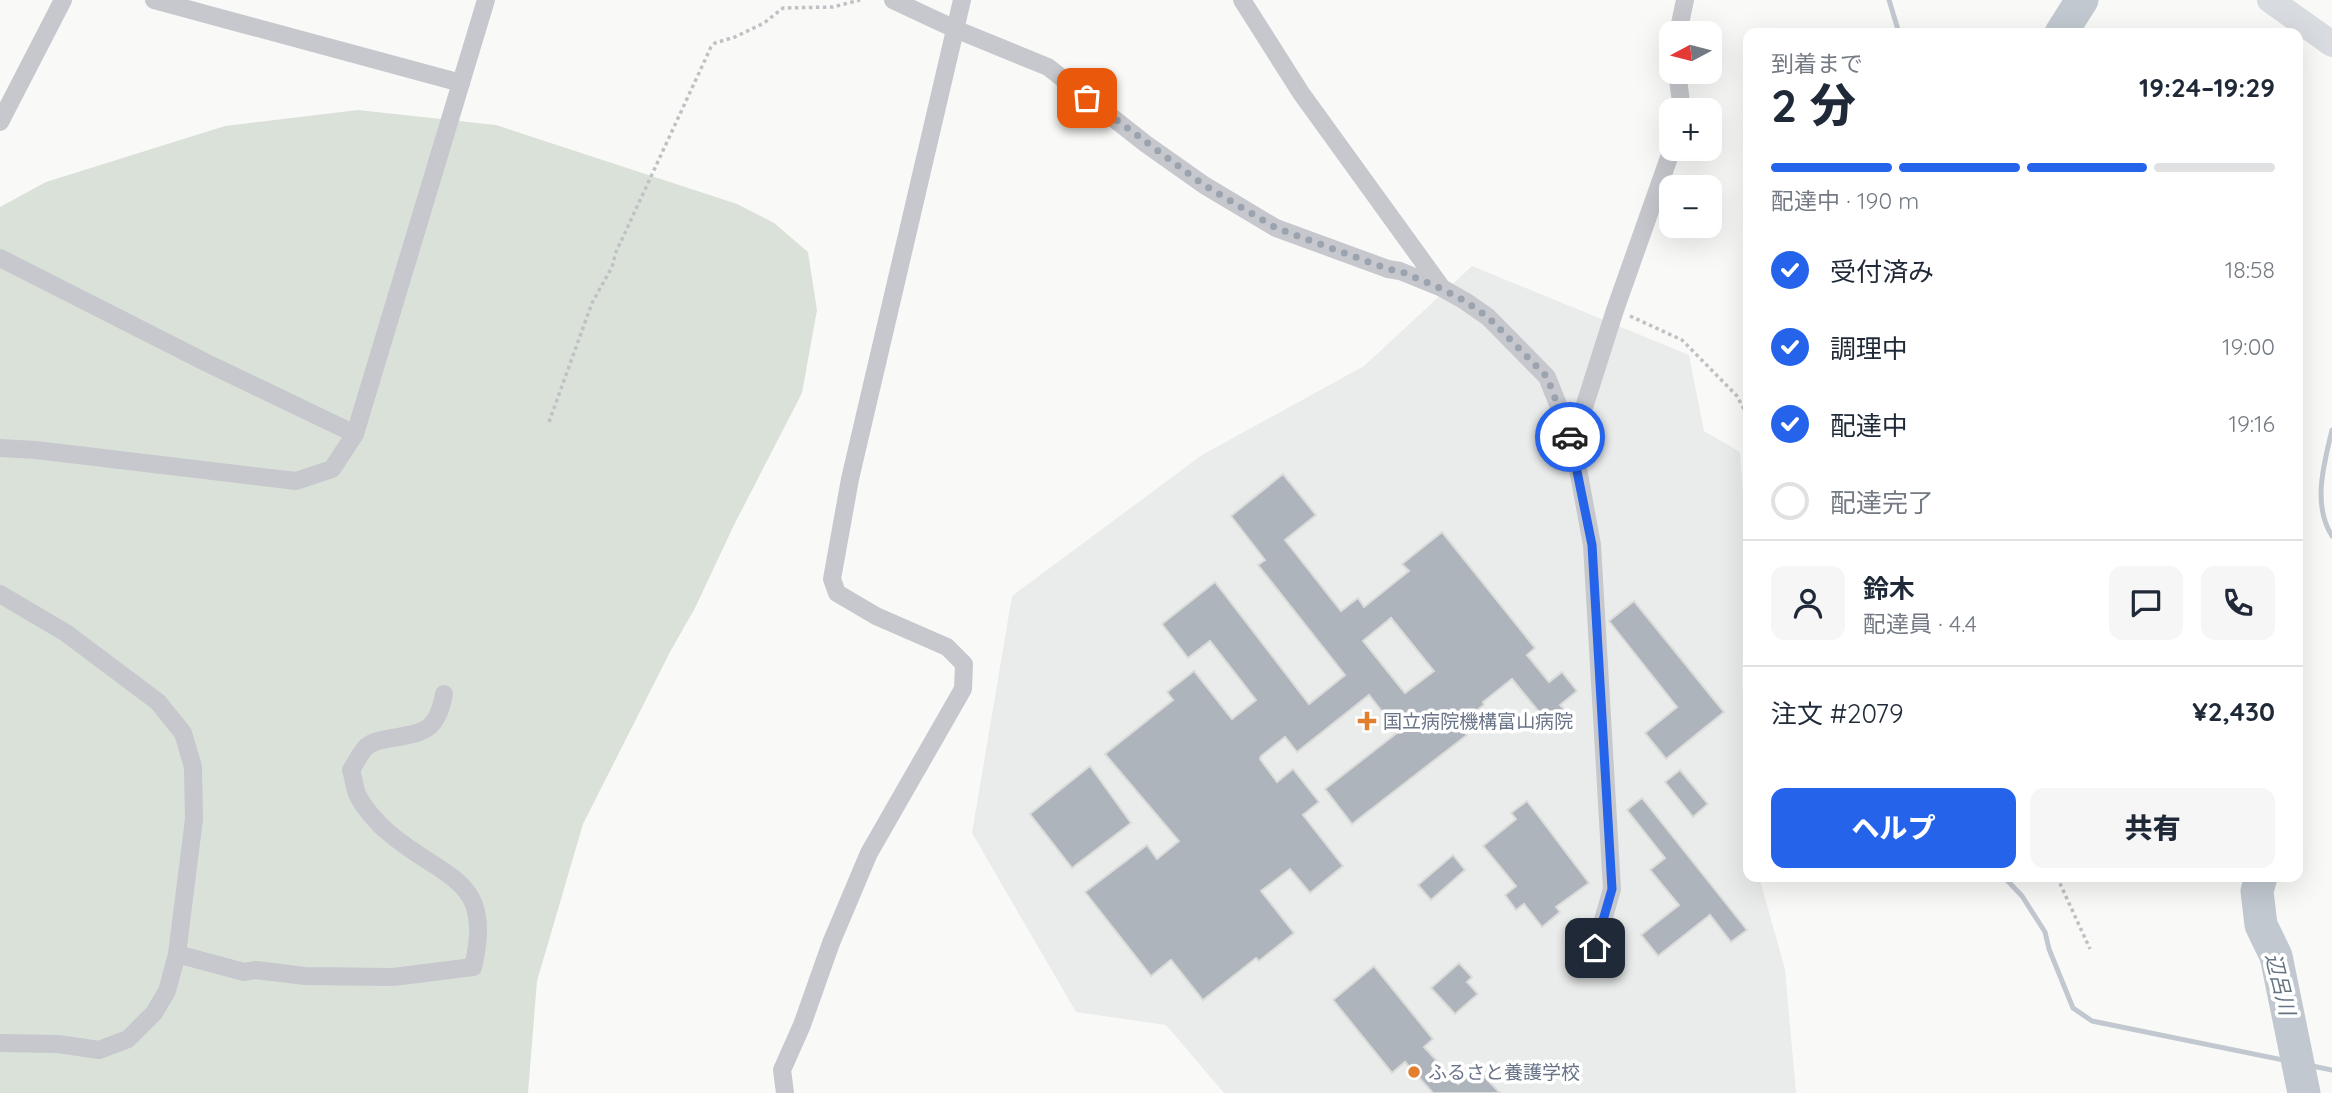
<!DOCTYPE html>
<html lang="ja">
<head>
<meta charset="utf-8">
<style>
	:root { --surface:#fff; --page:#f6f6f7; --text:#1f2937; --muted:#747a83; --line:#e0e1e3; --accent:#2563eb }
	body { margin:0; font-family:Quicksand,"Noto Sans JP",sans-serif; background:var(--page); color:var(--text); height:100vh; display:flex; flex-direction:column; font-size:26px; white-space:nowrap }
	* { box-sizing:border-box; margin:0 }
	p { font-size:23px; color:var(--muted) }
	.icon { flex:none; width:38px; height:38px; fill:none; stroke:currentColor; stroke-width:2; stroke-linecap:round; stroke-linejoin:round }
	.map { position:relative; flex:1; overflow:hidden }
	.panel { position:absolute; left:1743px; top:28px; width:560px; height:854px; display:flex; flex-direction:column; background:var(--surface); border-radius:14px; box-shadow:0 7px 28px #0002 }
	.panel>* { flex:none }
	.needle { width:46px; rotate:263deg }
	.buttons { position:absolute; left:1659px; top:21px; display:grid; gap:14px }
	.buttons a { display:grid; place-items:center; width:63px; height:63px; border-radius:14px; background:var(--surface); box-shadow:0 7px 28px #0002; font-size:35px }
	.pin { position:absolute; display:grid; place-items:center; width:60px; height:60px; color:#fff; margin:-30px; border-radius:14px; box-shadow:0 4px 10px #0006 }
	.courier { position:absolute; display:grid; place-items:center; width:70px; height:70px; margin:-35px; border:5px solid #2563eb; border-radius:50%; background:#fff; color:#222; box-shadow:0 2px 9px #0007 }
	.overview em { font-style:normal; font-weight:800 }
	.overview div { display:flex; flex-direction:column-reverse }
	.overview { display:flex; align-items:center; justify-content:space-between; height:119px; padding:0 28px }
	h1 { font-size:46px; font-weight:800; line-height:52px }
	.bar { display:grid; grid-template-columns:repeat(4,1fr); gap:10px 7px; align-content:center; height:84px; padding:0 28px }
	.bar i { height:9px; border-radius:5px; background:var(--line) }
	.bar .selected { background:var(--accent) }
	.bar p { grid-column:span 4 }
	.line { display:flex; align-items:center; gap:18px; padding:0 28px; border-top:2px solid var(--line) }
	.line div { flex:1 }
	.round { display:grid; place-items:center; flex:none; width:74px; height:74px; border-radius:14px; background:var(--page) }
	ol { padding:0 28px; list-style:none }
	li { display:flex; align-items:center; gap:21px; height:77px }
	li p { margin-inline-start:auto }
	li .icon { padding:7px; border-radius:50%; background:var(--accent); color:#fff; stroke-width:4 }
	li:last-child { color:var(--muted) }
	li i { width:38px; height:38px; border:4px solid var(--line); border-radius:50% }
	.primary-button { display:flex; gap:14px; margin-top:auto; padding:14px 28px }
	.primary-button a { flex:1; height:80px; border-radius:14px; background:var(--accent); color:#fff; font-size:28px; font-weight:800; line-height:80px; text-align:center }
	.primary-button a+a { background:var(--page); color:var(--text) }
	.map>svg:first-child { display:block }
	.built { fill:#eaebeb }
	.green { fill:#dae1d9 }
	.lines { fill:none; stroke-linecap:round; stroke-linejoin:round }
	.stream { stroke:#c1c8cf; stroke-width:5 }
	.river { stroke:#c1c8cf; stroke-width:33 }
	.building { fill:#aeb4bc; stroke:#dbdcda; stroke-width:2; fill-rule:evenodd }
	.path { stroke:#c0c1c4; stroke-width:3.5; stroke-dasharray:3.5 3.5; stroke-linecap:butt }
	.minor { stroke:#c6c8cd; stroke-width:18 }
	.highway { stroke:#d8dbe0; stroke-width:26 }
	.done { stroke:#9ba3af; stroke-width:7; stroke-dasharray:0 12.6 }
	.route { stroke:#2563eb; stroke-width:9 }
	.poi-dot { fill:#e17f30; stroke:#fff; stroke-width:2.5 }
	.labels { text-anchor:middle; stroke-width:7; stroke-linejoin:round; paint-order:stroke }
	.poi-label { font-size:19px; fill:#697488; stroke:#fff; text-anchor:start }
	.water-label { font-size:21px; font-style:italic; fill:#657483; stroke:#fff }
</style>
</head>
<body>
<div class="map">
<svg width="2332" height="1093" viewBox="0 0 2332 1093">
	<rect width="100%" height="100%" fill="#f9faf8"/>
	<polygon class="built" points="1472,266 1689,355 1704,431 1740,452 1747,552 1742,677 1748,807 1748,877 1759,877 1785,969 1796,1093 1224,1093 1166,1025 1076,1012 972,833 1012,596 1202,455 1364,366"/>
	<polygon class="green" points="358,110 496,125 737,204 774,223 808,252 817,310 802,393 734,525 695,608 670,652 583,824 537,981 528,1093 0,1093 0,207 46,182 225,126"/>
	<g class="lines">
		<g class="stream">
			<polyline points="1889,0 1899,33"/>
			<path d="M 2332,430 C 2324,464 2312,504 2332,536"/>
			<polyline points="2004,877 2022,896 2045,932 2049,949 2073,1008 2092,1021 2332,1070"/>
		</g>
		<g class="river">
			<polyline points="2061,33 2082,0"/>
			<polyline points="2261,877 2257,891 2261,925 2276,956 2304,1093"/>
		</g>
	</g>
	<g class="building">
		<path d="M 1283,474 L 1316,515 L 1285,540 L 1341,611 L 1358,598 L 1364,607 L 1409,571 L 1402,564 L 1442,532 L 1535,648 L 1527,655 L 1549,682 L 1562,672 L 1577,691 L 1560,705 L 1568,714 L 1552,728 L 1512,679 L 1483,702 L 1484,705 L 1458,724 L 1467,735 L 1352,824 L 1325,789 L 1398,732 L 1369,695 L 1297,752 L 1285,737 L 1261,756 L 1260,759 L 1277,782 L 1293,769 L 1319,802 L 1303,815 L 1343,866 L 1310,893 L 1290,869 L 1261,891 L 1294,933 L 1259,961 L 1256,958 L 1203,1000 L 1171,960 L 1151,976 L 1085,892 L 1147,845 L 1157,859 L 1179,841 L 1105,754 L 1173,700 L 1167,692 L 1194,671 L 1232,719 L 1256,700 L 1210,641 L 1188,658 L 1162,624 L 1215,582 L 1309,704 L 1345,675 L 1258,565 L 1265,560 L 1231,516 ZM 1391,618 L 1434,671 L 1405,693 L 1363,641 Z"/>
		<polygon points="1634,601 1724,712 1666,759 1645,733 1677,707 1609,621"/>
		<polygon points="1090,766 1131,823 1072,868 1030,814"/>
		<polygon points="1680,770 1708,804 1693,817 1665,782"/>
		<polygon points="1642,798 1747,930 1731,942 1710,915 1658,956 1641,935 1679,905 1650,870 1665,858 1627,810"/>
		<polygon points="1527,801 1589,883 1556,907 1560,912 1542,927 1524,904 1516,910 1505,895 1516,886 1483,846 1516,819 1511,813"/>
		<polygon points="1453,855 1465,870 1431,900 1418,885"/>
		<polygon points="1459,963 1472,977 1467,982 1478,994 1455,1014 1431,988"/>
		<polygon points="1374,966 1433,1039 1424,1047 1458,1084 1476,1068 1500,1093 1433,1093 1405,1062 1392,1073 1333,1000"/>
	</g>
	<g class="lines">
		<g class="path">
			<polyline points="1630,316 1682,340 1737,396 1748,417"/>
			<polyline points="549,422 592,303 612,267 616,252 711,47 715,43 735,37 764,23 783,8 833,7 860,0"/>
			<polyline points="2057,877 2090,949"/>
		</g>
		<g class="minor">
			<polyline points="154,0 461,83"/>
			<polyline points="893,0 955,29 1048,67 1146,144 1204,185 1276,228 1388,269 1400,271 1442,288 1465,301 1488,317 1547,377 1573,442 1592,545 1612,889 1595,948"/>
			<polyline points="1242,0 1301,93 1442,288"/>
			<polyline points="1678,33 1685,0"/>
			<polyline points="1677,72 1682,110"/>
			<polyline points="0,122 63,0"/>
			<polyline points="0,258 207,363 355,434"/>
			<polyline points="1573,442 1615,310 1672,149"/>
			<polyline points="0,448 36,450 296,481 332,469 355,434 486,0"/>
			<polyline points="0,594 66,633 158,702 183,733 193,767 194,819 177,954 167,991 154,1013 128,1039 99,1050 58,1044 0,1043"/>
			<path d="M 177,954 L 244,972 L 256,970 L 305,976 L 393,977 L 473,967 C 495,877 444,880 389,833 C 378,824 364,808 358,796 C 354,788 354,778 351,770 C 356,763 360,753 366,747 C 372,742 380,740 387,739 C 422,733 437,733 444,694"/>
			<polyline points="785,1093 782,1070 802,1025 831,943 869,853 963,689 964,664 947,647 876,616 837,593 832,579 850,479 962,0"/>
		</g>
		<polyline class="highway" points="2270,0 2332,44"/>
	</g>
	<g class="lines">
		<polyline class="done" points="1087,98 1204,185 1276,228 1388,269 1400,271 1442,289 1465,301 1488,317 1547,377 1570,437"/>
		<polyline class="route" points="1570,437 1592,545 1612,889 1595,948"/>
	</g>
	<g class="poi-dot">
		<path d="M1363.5 710.5h7v7h7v7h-7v7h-7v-7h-7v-7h7z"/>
		<circle cx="1414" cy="1072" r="7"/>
	</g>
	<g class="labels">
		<g class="poi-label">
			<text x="1383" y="728">国立病院機構富山病院</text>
			<text x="1428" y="1079">ふるさと養護学校</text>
		</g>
		<g class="water-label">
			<text transform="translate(2280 984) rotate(76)" y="7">辺呂川</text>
		</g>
	</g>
</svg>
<div class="buttons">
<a><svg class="needle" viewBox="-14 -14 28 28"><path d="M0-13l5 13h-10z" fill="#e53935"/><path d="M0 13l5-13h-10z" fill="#747a83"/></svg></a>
<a>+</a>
<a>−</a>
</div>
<div class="pin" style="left:1087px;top:98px;background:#ea580c"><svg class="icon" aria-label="bag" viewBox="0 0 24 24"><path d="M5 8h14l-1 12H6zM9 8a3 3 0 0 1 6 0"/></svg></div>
<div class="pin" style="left:1595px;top:948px;background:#1f2937"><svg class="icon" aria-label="home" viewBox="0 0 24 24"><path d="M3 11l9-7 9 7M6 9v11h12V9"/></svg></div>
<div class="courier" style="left:1570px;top:437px"><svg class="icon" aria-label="car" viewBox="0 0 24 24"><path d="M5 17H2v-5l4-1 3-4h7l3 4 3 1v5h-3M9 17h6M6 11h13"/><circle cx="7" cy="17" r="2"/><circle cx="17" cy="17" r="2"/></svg></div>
<section class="panel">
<div class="overview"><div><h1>2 分</h1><p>到着まで</p></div><em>19:24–19:29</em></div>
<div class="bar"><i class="selected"></i><i class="selected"></i><i class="selected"></i><i></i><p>配達中 · 190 m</p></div>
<ol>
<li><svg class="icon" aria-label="check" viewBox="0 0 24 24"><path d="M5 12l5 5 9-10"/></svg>受付済み<p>18:58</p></li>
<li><svg class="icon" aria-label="check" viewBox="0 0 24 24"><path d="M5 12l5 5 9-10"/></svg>調理中<p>19:00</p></li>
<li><svg class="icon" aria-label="check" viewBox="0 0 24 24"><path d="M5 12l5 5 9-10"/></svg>配達中<p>19:16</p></li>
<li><i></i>配達完了</li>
</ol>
<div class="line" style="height:126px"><a class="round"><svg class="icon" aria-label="person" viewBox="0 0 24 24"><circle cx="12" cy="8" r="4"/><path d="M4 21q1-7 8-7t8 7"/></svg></a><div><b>鈴木</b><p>配達員 · 4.4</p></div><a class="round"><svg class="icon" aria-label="chat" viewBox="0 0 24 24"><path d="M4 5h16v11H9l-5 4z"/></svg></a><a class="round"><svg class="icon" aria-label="phone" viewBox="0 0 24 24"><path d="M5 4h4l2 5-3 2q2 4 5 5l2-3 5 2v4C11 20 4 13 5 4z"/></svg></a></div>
<div class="line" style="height:91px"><div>注文 #2079</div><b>¥2,430</b></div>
<div class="primary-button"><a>ヘルプ</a><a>共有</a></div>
</section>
</div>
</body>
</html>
